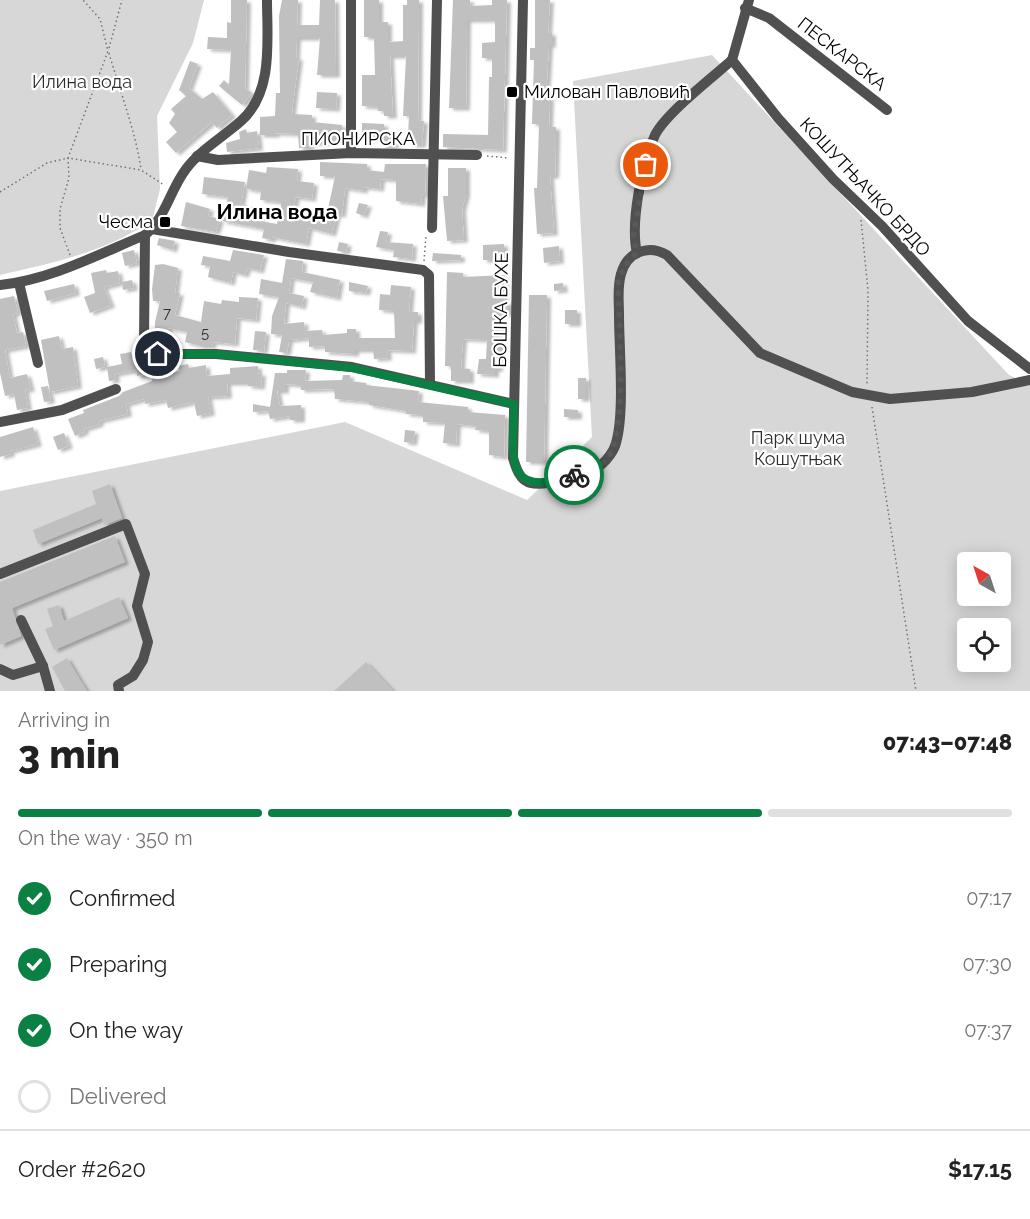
<!DOCTYPE html>
<html lang="en">
<head>
<meta charset="utf-8">
<style>
	:root { --surface:#fff; --page:#f6f6f6; --text:#222; --muted:#767676; --line:#e0e0e0; --accent:#0b8043 }
	body { margin:0; font-family:Raleway,sans-serif; background:var(--page); color:var(--text); height:100vh; display:flex; flex-direction:column; font-size:22px; white-space:nowrap }
	* { box-sizing:border-box; margin:0 }
	p { font-size:20px; color:var(--muted) }
	.icon { flex:none; width:33px; height:33px; fill:none; stroke:currentColor; stroke-width:2; stroke-linecap:round; stroke-linejoin:round }
	.map { position:relative; height:691px; overflow:hidden }
	.details { display:flex; flex-direction:column; background:var(--surface); flex:1 }
	.details>* { flex:none }
	.needle { width:39px; rotate:321deg }
	.buttons { position:absolute; left:957px; top:552px; display:grid; gap:12px }
	.buttons a { display:grid; place-items:center; width:54px; height:54px; border-radius:6px; background:var(--surface); box-shadow:0 3px 15px #0003; font-size:30px }
	.pin { position:absolute; display:grid; place-items:center; width:51px; height:51px; color:#fff; margin:-26px; border:3px solid #fff; border-radius:50%; box-shadow:0 2px 6px #0007 }
	.courier { position:absolute; display:grid; place-items:center; width:60px; height:60px; margin:-30px; border:4px solid #0b8043; border-radius:50%; background:#fff; color:#222; box-shadow:0 2px 8px #0007 }
	.head em { font-style:normal; font-weight:800 }
	.head div { display:flex; flex-direction:column-reverse }
	.head { display:flex; align-items:center; justify-content:space-between; height:102px; padding:0 18px }
	h1 { font-size:39px; font-weight:800; line-height:45px }
	.bar { display:grid; grid-template-columns:repeat(4,1fr); gap:9px 6px; align-content:center; height:72px; padding:0 18px }
	.bar i { height:8px; border-radius:4px; background:var(--line) }
	.bar .current { background:var(--accent) }
	.bar p { grid-column:span 4 }
	.line { display:flex; align-items:center; gap:15px; padding:0 18px; border-top:2px solid var(--line) }
	.line div { flex:1 }
	ol { padding:0 18px; list-style:none }
	li { display:flex; align-items:center; gap:18px; height:66px }
	li p { margin-inline-start:auto }
	li .icon { padding:6px; border-radius:50%; background:var(--accent); color:#fff; stroke-width:4 }
	li:last-child { color:var(--muted) }
	li i { width:33px; height:33px; border:3px solid var(--line); border-radius:50% }
	.map>svg:first-child { display:block }
	.green { fill:#d7d7d7; fill-rule:evenodd }
	.building { fill:#c0c0c0; filter:url(#shadow) }
	.lines { fill:none; stroke-linecap:round; stroke-linejoin:round }
	.path { stroke:#727272; stroke-width:1.5; stroke-dasharray:1.5 3; stroke-linecap:butt }
	.minor { stroke:#505050; stroke-width:10 }
	.done { stroke:#595959; stroke-width:6; stroke-dasharray:0 10.8 }
	.route { stroke:#0b8043; stroke-width:8 }
	.poi-dot { fill:#000; stroke:#fff; stroke-width:2 }
	.labels { text-anchor:middle; stroke-width:4.5; stroke-linejoin:round; paint-order:stroke }
	.number-label { font-size:15px; fill:#303030 }
	.street-label { font-size:18px; fill:#000; stroke:#fff }
	.park-label { font-size:18px; fill:#2e2e2e; stroke:#fff }
	.poi-label { font-size:18px; fill:#000; stroke:#fff; text-anchor:start }
	.quarter-label { font-size:21px; font-weight:bold; fill:#000; stroke:#fff }
</style>
</head>
<body>
<div class="map">
<svg width="1030" height="691" viewBox="0 0 1030 691">
	<defs>
		<filter id="shadow"><feDropShadow dx="4" dy="2.5" stdDeviation="1.5" flood-color="#0004"/></filter>
	</defs>
	<rect width="100%" height="100%" fill="#fff"/>
	<g class="green">
		<path d="M 0,0 L 204,0 L 193,43 L 157,116 L 160,189 L 152,221 C 102,253 56,262 0,275 Z"/>
		<path d="M 712,55 L 1009,375 L 1030,385 L 1030,691 L 0,691 L 0,491 L 345,422 L 527,500 L 592,437 L 573,81 ZM 968,562 L 1000,562 L 1000,596 L 968,596 ZM 968,628 L 1000,628 L 1000,662 L 968,662 Z"/>
	</g>
	<g class="building">
		<polygon points="231,0 247,0 245,88 252,93 242,105 219,86 224,80 229,85 231,50 207,49 208,37 227,38 227,22 231,23"/>
		<polygon points="282,0 298,0 297,25 319,25 320,0 335,0 336,75 317,75 320,38 297,38 296,58 299,58 292,111 293,114 312,115 312,122 342,125 342,139 330,139 330,143 310,143 310,148 299,148 298,134 275,133 276,135 260,135 260,117 275,116 276,93 280,93 279,16"/>
		<polygon points="364,0 379,0 379,22 388,22 388,42 403,41 403,5 407,5 407,0 419,0 418,120 424,121 422,145 412,145 411,135 408,135 409,116 403,116 406,56 390,56 393,116 384,116 384,111 378,111 378,107 362,106 362,75 375,75 374,37 364,37"/>
		<polygon points="453,0 470,0 470,6 492,5 492,0 507,0 503,150 443,147 443,134 488,135 489,77 492,77 492,58 482,58 482,43 495,42 495,20 467,20 466,108 449,108"/>
		<polygon points="535,0 550,0 548,33 552,33 552,45 549,45 546,97 550,97 549,127 556,127 556,140 555,176 550,176 554,233 537,234 534,188 537,188 539,124 532,124 534,60 530,60 530,48 535,48"/>
		<polygon points="190,61 198,64 189,88 202,99 213,92 232,115 217,128 212,122 176,153 166,142 177,132 169,123 175,114 171,109 186,96 179,90"/>
		<polygon points="317,92 337,93 336,109 316,108"/>
		<polygon points="362,123 384,124 384,131 395,131 395,146 382,146 382,139 362,139"/>
		<polygon points="246,129 247,133 257,131 259,148 227,152 226,143 240,139 239,132"/>
		<polygon points="320,162 367,164 367,170 384,172 385,164 426,164 425,195 422,194 421,204 396,201 396,180 381,179 380,189 364,187 364,191 345,188 342,215 337,214 332,234 309,228 306,244 272,237 272,240 262,238 264,229 222,221 228,197 202,194 204,177 245,182 241,204 263,210 260,221 277,224 281,205 280,202 260,200 261,191 246,189 249,170 266,173 267,167 298,169 297,181 314,183 312,199 296,197 292,214 322,218 324,213 327,214 335,176 320,176"/>
		<polygon points="448,168 466,168 466,194 462,209 464,240 447,241 443,196 448,196"/>
		<polygon points="186,202 210,209 208,216 220,219 216,232 181,226"/>
		<polygon points="359,203 368,205 364,216 356,213"/>
		<polygon points="380,231 388,232 386,242 413,244 412,259 393,257 394,250 376,247"/>
		<polygon points="159,238 175,241 173,250 157,245"/>
		<polygon points="339,242 348,244 346,252 337,251"/>
		<polygon points="504,244 504,260 483,260 483,245"/>
		<polygon points="559,246 560,261 544,263 543,248"/>
		<polygon points="134,250 137,263 125,266 122,253"/>
		<polygon points="233,250 264,255 260,271 247,268 245,275 233,272 231,283 208,277 210,266 201,265 203,256 230,261"/>
		<polygon points="433,253 461,255 461,260 432,261"/>
		<polygon points="286,259 303,261 302,272 340,280 337,298 310,292 313,282 291,278 289,293 304,296 302,307 286,303 284,324 304,322 305,331 322,330 323,335 347,333 347,329 356,329 356,338 395,338 394,311 379,310 380,294 390,295 391,285 411,287 409,312 418,312 418,321 414,321 412,351 387,350 388,358 374,359 373,350 355,350 355,354 325,352 325,346 309,347 309,338 289,340 287,353 279,352 282,335 271,334 272,316 279,297 259,294 261,279 282,283"/>
		<polygon points="163,264 178,268 175,293 180,293 175,315 201,322 204,301 221,304 222,300 239,302 239,297 258,298 256,320 237,318 235,344 213,342 212,346 201,346 185,342 187,332 168,328 168,337 155,338 155,322 160,301 153,301 152,289 155,265"/>
		<polygon points="106,270 107,273 118,271 120,283 104,287 111,305 90,313 84,297 95,293 91,273"/>
		<polygon points="447,272 463,273 463,277 505,275 504,302 509,302 509,313 501,315 499,369 495,369 495,375 477,374 479,359 486,359 487,340 463,339 461,368 470,369 470,381 451,381 451,366 445,366"/>
		<polygon points="132,280 134,288 123,290 122,282"/>
		<polygon points="349,282 368,286 366,293 349,291"/>
		<polygon points="563,283 564,290 554,291 554,284"/>
		<polygon points="74,284 76,293 47,301 44,291"/>
		<polygon points="529,295 547,295 544,462 526,462"/>
		<polygon points="14,296 18,313 13,314 17,333 23,332 26,346 5,350 10,378 27,374 31,389 25,390 28,408 17,410 14,394 5,396 0,373 0,299"/>
		<rect x="565" y="310" width="12" height="14"/>
		<polygon points="255,331 266,332 264,351 253,350"/>
		<polygon points="59,336 62,349 73,347 78,386 50,392 41,340"/>
		<polygon points="131,352 132,356 141,354 141,359 152,359 154,373 137,376 136,370 115,374 116,380 109,381 107,367 122,364 120,354"/>
		<polygon points="103,357 105,367 96,369 94,359"/>
		<polygon points="188,364 189,368 206,365 207,376 230,374 230,368 258,366 258,374 262,373 261,387 248,386 248,383 227,383 228,396 208,397 211,413 197,416 194,402 168,408 166,400 145,404 144,399 126,404 128,414 99,421 100,424 84,429 85,432 75,436 68,419 84,413 83,410 119,396 123,392 152,381 151,376 179,371 178,366"/>
		<polygon points="287,370 306,370 305,381 342,380 343,375 350,375 350,381 366,383 366,385 419,391 418,402 468,407 468,412 505,415 504,457 489,455 489,431 475,430 476,426 457,424 456,444 443,443 445,423 423,422 423,415 406,414 406,411 369,405 369,402 335,399 334,389 301,390 300,385 285,384 285,391 277,391 280,406 301,405 301,420 290,420 290,416 270,419 268,411 253,412 253,404 270,407 275,373 287,373"/>
		<rect x="578" y="378" width="8" height="21"/>
		<polygon points="48,386 51,401 44,402 41,387"/>
		<polygon points="564,409 578,410 578,417 564,417"/>
		<polygon points="33,427 38,444 10,451 11,454 0,457 0,437"/>
		<polygon points="405,430 415,431 413,443 404,442"/>
		<polygon points="64,433 69,446 58,450 53,437"/>
		<polygon points="110,484 122,518 104,525 102,518 38,544 33,530 96,504 92,491"/>
		<polygon points="115,536 125,562 12,608 21,636 0,645 0,582"/>
		<polygon points="119,597 128,618 54,650 45,629 53,626 47,609 59,605 64,621"/>
		<polygon points="67,658 80,680 87,691 65,691 52,667"/>
		<polygon points="366,662 393,691 334,691"/>
	</g>
	<g class="lines">
		<g class="path">
			<polyline points="109,48 122,0"/>
			<path d="M 109,53 C 120,92 135,129 141,169"/>
			<polyline points="487,156 509,158"/>
			<polyline points="0,192 47,163 68,158 108,51 100,19 83,0"/>
			<polyline points="861,220 868,290 867,386"/>
			<polyline points="70,255 60,228 60,209 69,178 68,158 141,170 164,185"/>
			<polyline points="424,261 426,236"/>
			<polyline points="872,407 916,691"/>
		</g>
		<g class="minor">
			<path d="M 523,0 L 513,458 C 516,468 520,481 531,483 C 544,487 590,474 601,465 C 607,460 614,451 616,443 C 625,412 619,348 619,315 C 619,301 617,287 621,274 C 627,252 648,244 667,255 L 760,353 L 852,392 L 890,399 L 972,392 L 1030,380"/>
			<polyline points="749,0 732,60 778,118 833,179 882,226 968,321 1030,369"/>
			<polyline points="745,8 769,18 887,110"/>
			<polyline points="351,153 351,0"/>
			<polyline points="197,156 218,160 351,153 477,155"/>
			<polyline points="432,228 437,0"/>
			<polyline points="152,229 289,252 423,270 429,275 430,384"/>
			<polyline points="145,235 144,342 149,350 158,354 216,354 352,367 514,404"/>
			<path d="M 637,253 C 630,223 642,163 655,135 C 666,113 713,77 732,60"/>
			<polyline points="19,283 38,363"/>
			<path d="M 0,285 C 50,280 99,254 145,235 C 166,217 170,190 186,169 C 200,150 223,137 241,121 C 274,92 267,39 267,0"/>
			<polyline points="0,422 62,410 116,389"/>
			<polyline points="0,574 126,524 145,574 137,606 148,642 143,660 133,676 118,685 119,691"/>
			<polyline points="21,620 43,666 50,691"/>
			<polyline points="0,669 13,675 43,666"/>
		</g>
	</g>
	<g class="lines">
		<path class="done" d="M 574,475 C 585,471 599,469 607,459 C 628,433 619,321 618,284 C 622,270 626,262 637,253 L 633,237 L 646,165"/>
		<path class="route" d="M 158,354 L 216,354 L 352,368 L 514,404 C 513,457 502,500 574,475"/>
	</g>
	<g class="poi-dot">
		<rect x="506" y="86" width="12" height="12" rx="3"/>
		<rect x="159" y="216" width="12" height="12" rx="3"/>
	</g>
	<g class="labels">
		<g class="number-label">
			<text x="167" y="318">7</text>
			<text x="205" y="338">5</text>
		</g>
		<g class="street-label">
			<text transform="translate(842 54) rotate(38)" y="6">ПЕСКАРСКА</text>
			<text x="358" y="145">ПИОНИРСКА</text>
			<text transform="translate(865 187) rotate(47)" y="6">КОШУТЊАЧКО БРДО</text>
			<text transform="translate(501 310) rotate(-89)" y="6">БОШКА БУХЕ</text>
		</g>
		<g class="park-label">
			<text x="82" y="88">Илина вода</text>
			<text x="798" y="444">Парк шума<tspan x="798" dy="21">Кошутњак</tspan></text>
		</g>
		<g class="poi-label">
			<text x="524" y="98">Милован Павловић</text>
			<text x="153" y="228" text-anchor="end">Чесма</text>
		</g>
		<g class="quarter-label">
			<text x="277" y="219">Илина вода</text>
		</g>
	</g>
</svg>
<div class="buttons">
<a><svg class="needle" viewBox="-14 -14 28 28"><path d="M0-13l5 13h-10z" fill="#e53935"/><path d="M0 13l5-13h-10z" fill="#767676"/></svg></a>
<a><svg class="icon" aria-label="locate" viewBox="0 0 24 24"><circle cx="12" cy="12" r="6"/><path d="M12 2v4M12 18v4M2 12h4M18 12h4"/></svg></a>
</div>
<div class="pin" style="left:646px;top:165px;background:#ea580c"><svg class="icon" aria-label="bag" viewBox="0 0 24 24"><path d="M5 8h14l-1 12H6zM9 8a3 3 0 0 1 6 0"/></svg></div>
<div class="pin" style="left:158px;top:354px;background:#1f2937"><svg class="icon" aria-label="home" viewBox="0 0 24 24"><path d="M3 11l9-7 9 7M6 9v11h12V9"/></svg></div>
<div class="courier" style="left:574px;top:475px"><svg class="icon" aria-label="bike" viewBox="0 0 24 24"><circle cx="6" cy="16" r="4"/><circle cx="18" cy="16" r="4"/><path d="M6 16l4-8h5l3 8M10 8l3 8H6M13 5h3"/></svg></div>
</div>
<section class="details">
<div class="head"><div><h1>3 min</h1><p>Arriving in</p></div><em>07:43–07:48</em></div>
<div class="bar"><i class="current"></i><i class="current"></i><i class="current"></i><i></i><p>On the way · 350 m</p></div>
<ol>
<li><svg class="icon" aria-label="check" viewBox="0 0 24 24"><path d="M5 12l5 5 9-10"/></svg>Confirmed<p>07:17</p></li>
<li><svg class="icon" aria-label="check" viewBox="0 0 24 24"><path d="M5 12l5 5 9-10"/></svg>Preparing<p>07:30</p></li>
<li><svg class="icon" aria-label="check" viewBox="0 0 24 24"><path d="M5 12l5 5 9-10"/></svg>On the way<p>07:37</p></li>
<li><i></i>Delivered</li>
</ol>
<div class="line" style="height:78px"><div>Order #2620</div><b>$17.15</b></div>
</section>
</body>
</html>
